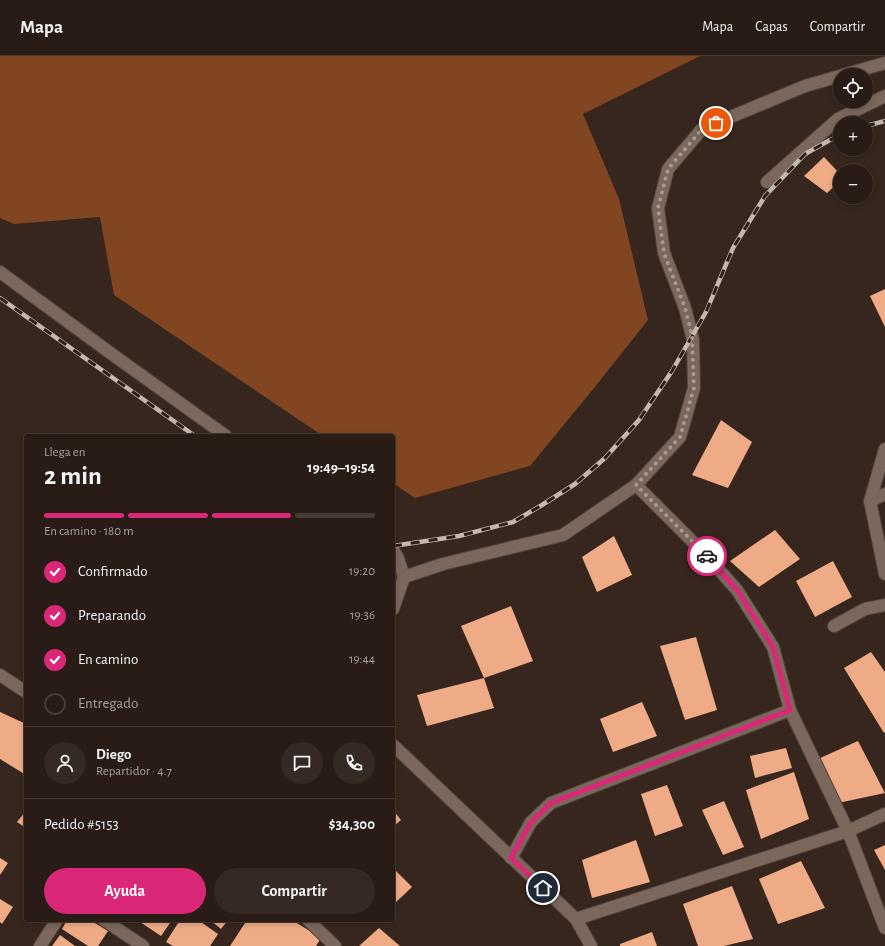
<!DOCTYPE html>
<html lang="es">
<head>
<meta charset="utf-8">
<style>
	:root { --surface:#291c16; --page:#352923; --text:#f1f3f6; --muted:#a5a1a1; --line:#453a35; --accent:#db2777 }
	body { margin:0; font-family:"Alegreya Sans",sans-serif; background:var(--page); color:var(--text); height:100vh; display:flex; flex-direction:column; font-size:15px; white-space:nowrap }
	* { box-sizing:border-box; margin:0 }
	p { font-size:13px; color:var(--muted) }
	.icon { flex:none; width:22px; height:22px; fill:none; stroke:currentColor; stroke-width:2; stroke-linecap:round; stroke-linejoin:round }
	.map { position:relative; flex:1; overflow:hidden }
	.panel { position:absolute; left:24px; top:378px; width:371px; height:488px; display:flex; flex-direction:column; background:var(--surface); border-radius:4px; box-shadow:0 2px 6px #0003,0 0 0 1px var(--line) }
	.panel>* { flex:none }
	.buttons { position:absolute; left:833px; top:12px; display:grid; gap:8px }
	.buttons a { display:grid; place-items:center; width:40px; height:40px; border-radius:50%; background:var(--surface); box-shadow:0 2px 6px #0003,0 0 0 1px var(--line); font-size:20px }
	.pin { position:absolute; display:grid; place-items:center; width:34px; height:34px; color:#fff; margin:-17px; border:2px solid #fff; border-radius:50%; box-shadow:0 1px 4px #0007 }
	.courier { position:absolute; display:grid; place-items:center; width:40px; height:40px; margin:-20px; border:3px solid #db2777; border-radius:50%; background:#fff; color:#222; box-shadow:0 1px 5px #0007 }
	.headline em { font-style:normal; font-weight:600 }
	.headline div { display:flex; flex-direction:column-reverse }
	.headline { display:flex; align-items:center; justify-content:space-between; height:68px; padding:0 20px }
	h1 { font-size:26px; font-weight:600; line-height:30px }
	.bar { display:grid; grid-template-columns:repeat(4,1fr); gap:6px 4px; align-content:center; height:48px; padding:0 20px }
	.bar i { height:5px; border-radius:3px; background:var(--line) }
	.bar .active { background:var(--accent) }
	.bar p { grid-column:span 4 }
	.line { display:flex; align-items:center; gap:10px; padding:0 20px; border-top:1px solid var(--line) }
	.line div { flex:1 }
	.round { display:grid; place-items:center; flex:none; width:42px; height:42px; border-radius:21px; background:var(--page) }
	ol { padding:0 20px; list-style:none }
	li { display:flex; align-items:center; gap:12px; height:44px }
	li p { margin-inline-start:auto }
	li .icon { padding:4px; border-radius:50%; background:var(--accent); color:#fff; stroke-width:4 }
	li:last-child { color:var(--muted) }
	li i { width:22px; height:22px; border:2px solid var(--line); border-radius:50% }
	.action { display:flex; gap:8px; margin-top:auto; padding:8px 20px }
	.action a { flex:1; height:46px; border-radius:24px; background:var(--accent); color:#fff; font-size:16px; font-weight:600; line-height:46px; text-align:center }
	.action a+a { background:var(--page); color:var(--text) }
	header { display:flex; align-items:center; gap:24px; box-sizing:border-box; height:56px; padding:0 20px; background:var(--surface); border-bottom:1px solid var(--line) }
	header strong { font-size:19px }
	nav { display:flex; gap:22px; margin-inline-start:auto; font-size:14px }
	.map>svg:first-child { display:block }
	.forest { fill:#814621 }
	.building { fill:#efab85 }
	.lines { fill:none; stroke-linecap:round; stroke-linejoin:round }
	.minor-casing { stroke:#52443c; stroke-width:14 }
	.minor { stroke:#7b675c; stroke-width:12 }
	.rail-casing { stroke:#c3b7b0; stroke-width:4.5 }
	.rail { stroke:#2d1d13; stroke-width:3; stroke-dasharray:9; stroke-linecap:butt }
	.done { stroke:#a89b94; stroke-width:4; stroke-dasharray:0 7.2 }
	.route { stroke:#db2777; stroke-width:5 }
</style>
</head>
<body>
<header>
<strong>Mapa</strong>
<nav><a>Mapa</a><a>Capas</a><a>Compartir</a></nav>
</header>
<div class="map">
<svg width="885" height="890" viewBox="0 0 885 890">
	<rect width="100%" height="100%" fill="#37261d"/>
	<polygon class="forest" points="0,0 700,0 583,58 619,143 648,264 594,332 530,410 415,442 393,427 393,380 323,380 114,239 100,161 14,168 0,162"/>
	<g class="building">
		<polygon points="824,101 840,118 840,125 827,137 804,120"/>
		<polygon points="885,233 885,271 870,240"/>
		<polygon points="721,364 752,386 728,432 692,419"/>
		<polygon points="775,474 800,503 759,531 730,505"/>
		<polygon points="614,480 632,519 597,536 582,501"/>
		<polygon points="833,505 852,541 815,561 796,525"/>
		<polygon points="511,550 533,605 484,622 461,570"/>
		<polygon points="696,581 717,654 685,664 660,590"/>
		<polygon points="871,596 885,616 885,676 884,677 844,612"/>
		<polygon points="484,622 494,652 427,670 417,639"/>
		<polygon points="642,646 657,680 613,696 600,663"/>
		<polygon points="0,656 26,668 26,719 0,703"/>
		<polygon points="858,685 885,737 838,747 818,703"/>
		<polygon points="786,692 792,712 755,722 750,700"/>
		<polygon points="794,716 809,763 761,783 746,734"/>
		<polygon points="667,729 683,770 655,780 641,738"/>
		<polygon points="724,745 744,791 723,799 702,754"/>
		<polygon points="393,754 401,764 393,771"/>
		<polygon points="26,755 26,772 17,766"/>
		<polygon points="636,784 650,826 592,842 582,804"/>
		<polygon points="885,789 885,814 874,794"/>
		<polygon points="0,802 8,807 0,819"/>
		<polygon points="801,805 825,852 778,868 759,823"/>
		<polygon points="393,812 412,831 393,849"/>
		<polygon points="732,830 753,883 724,890 698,890 683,848"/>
		<polygon points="0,843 13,851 2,868 0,866"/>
		<polygon points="67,864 90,864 108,875 98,890 88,890 62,873"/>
		<polygon points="137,864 172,864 161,880"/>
		<polygon points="180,864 198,864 218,878 210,890 173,890 166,886"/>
		<polygon points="210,864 228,864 221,873"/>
		<polygon points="247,864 292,864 321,882 316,890 230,890"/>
		<polygon points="379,872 400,890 359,890"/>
		<polygon points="652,876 657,890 620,890 620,888"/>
		<polygon points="60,879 75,890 52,890"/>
	</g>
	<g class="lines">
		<defs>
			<g id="minor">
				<polyline points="843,19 885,7"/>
				<polyline points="767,126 838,63 885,40"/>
				<polyline points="0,216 109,296 226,380"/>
				<polyline points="885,393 870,445 885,518"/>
				<polyline points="636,429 703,496 737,534 773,591 790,654 848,775 885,872"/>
				<polyline points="870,445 885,438"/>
				<polyline points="393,494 398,502 404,521 393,553"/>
				<polyline points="404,521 443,508 563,479 636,429 680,381 694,332 693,284 685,252 664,197 658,152 668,113 702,73 805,30 840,20"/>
				<polyline points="834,570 865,553 885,549"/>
				<polyline points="0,619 26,636"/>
				<polyline points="393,689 576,863 591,890"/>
				<polyline points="511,802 531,766 551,747 790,654"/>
				<polyline points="576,863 848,775 885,758"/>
				<polyline points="104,864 143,890"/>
				<polyline points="308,864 335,890"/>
				<polyline points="40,890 57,864"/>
			</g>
		</defs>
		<use href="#minor" class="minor-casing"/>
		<use href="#minor" class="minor"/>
		<defs>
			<g id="rail">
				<polyline points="866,70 885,65"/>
				<polyline points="0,242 195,380"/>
				<polyline points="393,490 459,480 513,466 542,449 575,428 605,402 639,364 672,315 706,256 733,192 765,140 805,98 830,84 840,80"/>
			</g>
		</defs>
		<use href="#rail" class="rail-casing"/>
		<use href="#rail" class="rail"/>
	</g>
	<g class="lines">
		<polyline class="done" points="707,500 636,429 680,381 694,332 692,280 685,252 664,197 658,152 668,113 702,73 716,67"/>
		<polyline class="route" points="543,832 511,802 531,766 551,747 790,654 773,591 737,534 707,500"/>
	</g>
</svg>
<div class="buttons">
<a><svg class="icon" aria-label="locate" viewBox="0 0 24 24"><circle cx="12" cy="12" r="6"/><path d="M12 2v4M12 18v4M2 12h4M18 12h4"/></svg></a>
<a>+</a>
<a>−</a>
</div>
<div class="pin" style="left:716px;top:67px;background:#ea580c"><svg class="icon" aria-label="bag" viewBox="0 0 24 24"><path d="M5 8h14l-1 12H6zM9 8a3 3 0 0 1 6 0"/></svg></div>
<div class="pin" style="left:543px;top:832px;background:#1f2937"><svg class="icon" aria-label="home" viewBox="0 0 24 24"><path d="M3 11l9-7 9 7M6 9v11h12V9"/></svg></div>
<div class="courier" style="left:707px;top:500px"><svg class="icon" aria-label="car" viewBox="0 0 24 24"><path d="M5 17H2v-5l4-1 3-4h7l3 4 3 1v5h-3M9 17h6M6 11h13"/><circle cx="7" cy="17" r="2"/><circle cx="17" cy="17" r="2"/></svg></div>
<section class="panel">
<div class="headline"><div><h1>2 min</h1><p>Llega en</p></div><em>19:49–19:54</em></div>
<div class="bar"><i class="active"></i><i class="active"></i><i class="active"></i><i></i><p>En camino · 180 m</p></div>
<ol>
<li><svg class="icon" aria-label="check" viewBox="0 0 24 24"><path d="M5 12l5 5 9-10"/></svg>Confirmado<p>19:20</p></li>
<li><svg class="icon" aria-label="check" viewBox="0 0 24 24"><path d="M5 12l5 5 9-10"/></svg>Preparando<p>19:36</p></li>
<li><svg class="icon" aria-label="check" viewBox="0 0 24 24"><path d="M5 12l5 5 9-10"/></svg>En camino<p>19:44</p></li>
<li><i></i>Entregado</li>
</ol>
<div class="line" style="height:72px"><a class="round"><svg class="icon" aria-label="person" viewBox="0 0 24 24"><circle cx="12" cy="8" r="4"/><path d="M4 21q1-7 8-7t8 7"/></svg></a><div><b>Diego</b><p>Repartidor · 4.7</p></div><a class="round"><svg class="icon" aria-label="chat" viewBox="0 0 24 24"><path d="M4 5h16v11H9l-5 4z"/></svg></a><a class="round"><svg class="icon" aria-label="phone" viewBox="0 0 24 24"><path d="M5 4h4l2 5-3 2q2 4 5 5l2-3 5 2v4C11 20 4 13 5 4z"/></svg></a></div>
<div class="line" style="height:52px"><div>Pedido #5153</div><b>$34,300</b></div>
<div class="action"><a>Ayuda</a><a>Compartir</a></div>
</section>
</div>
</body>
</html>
